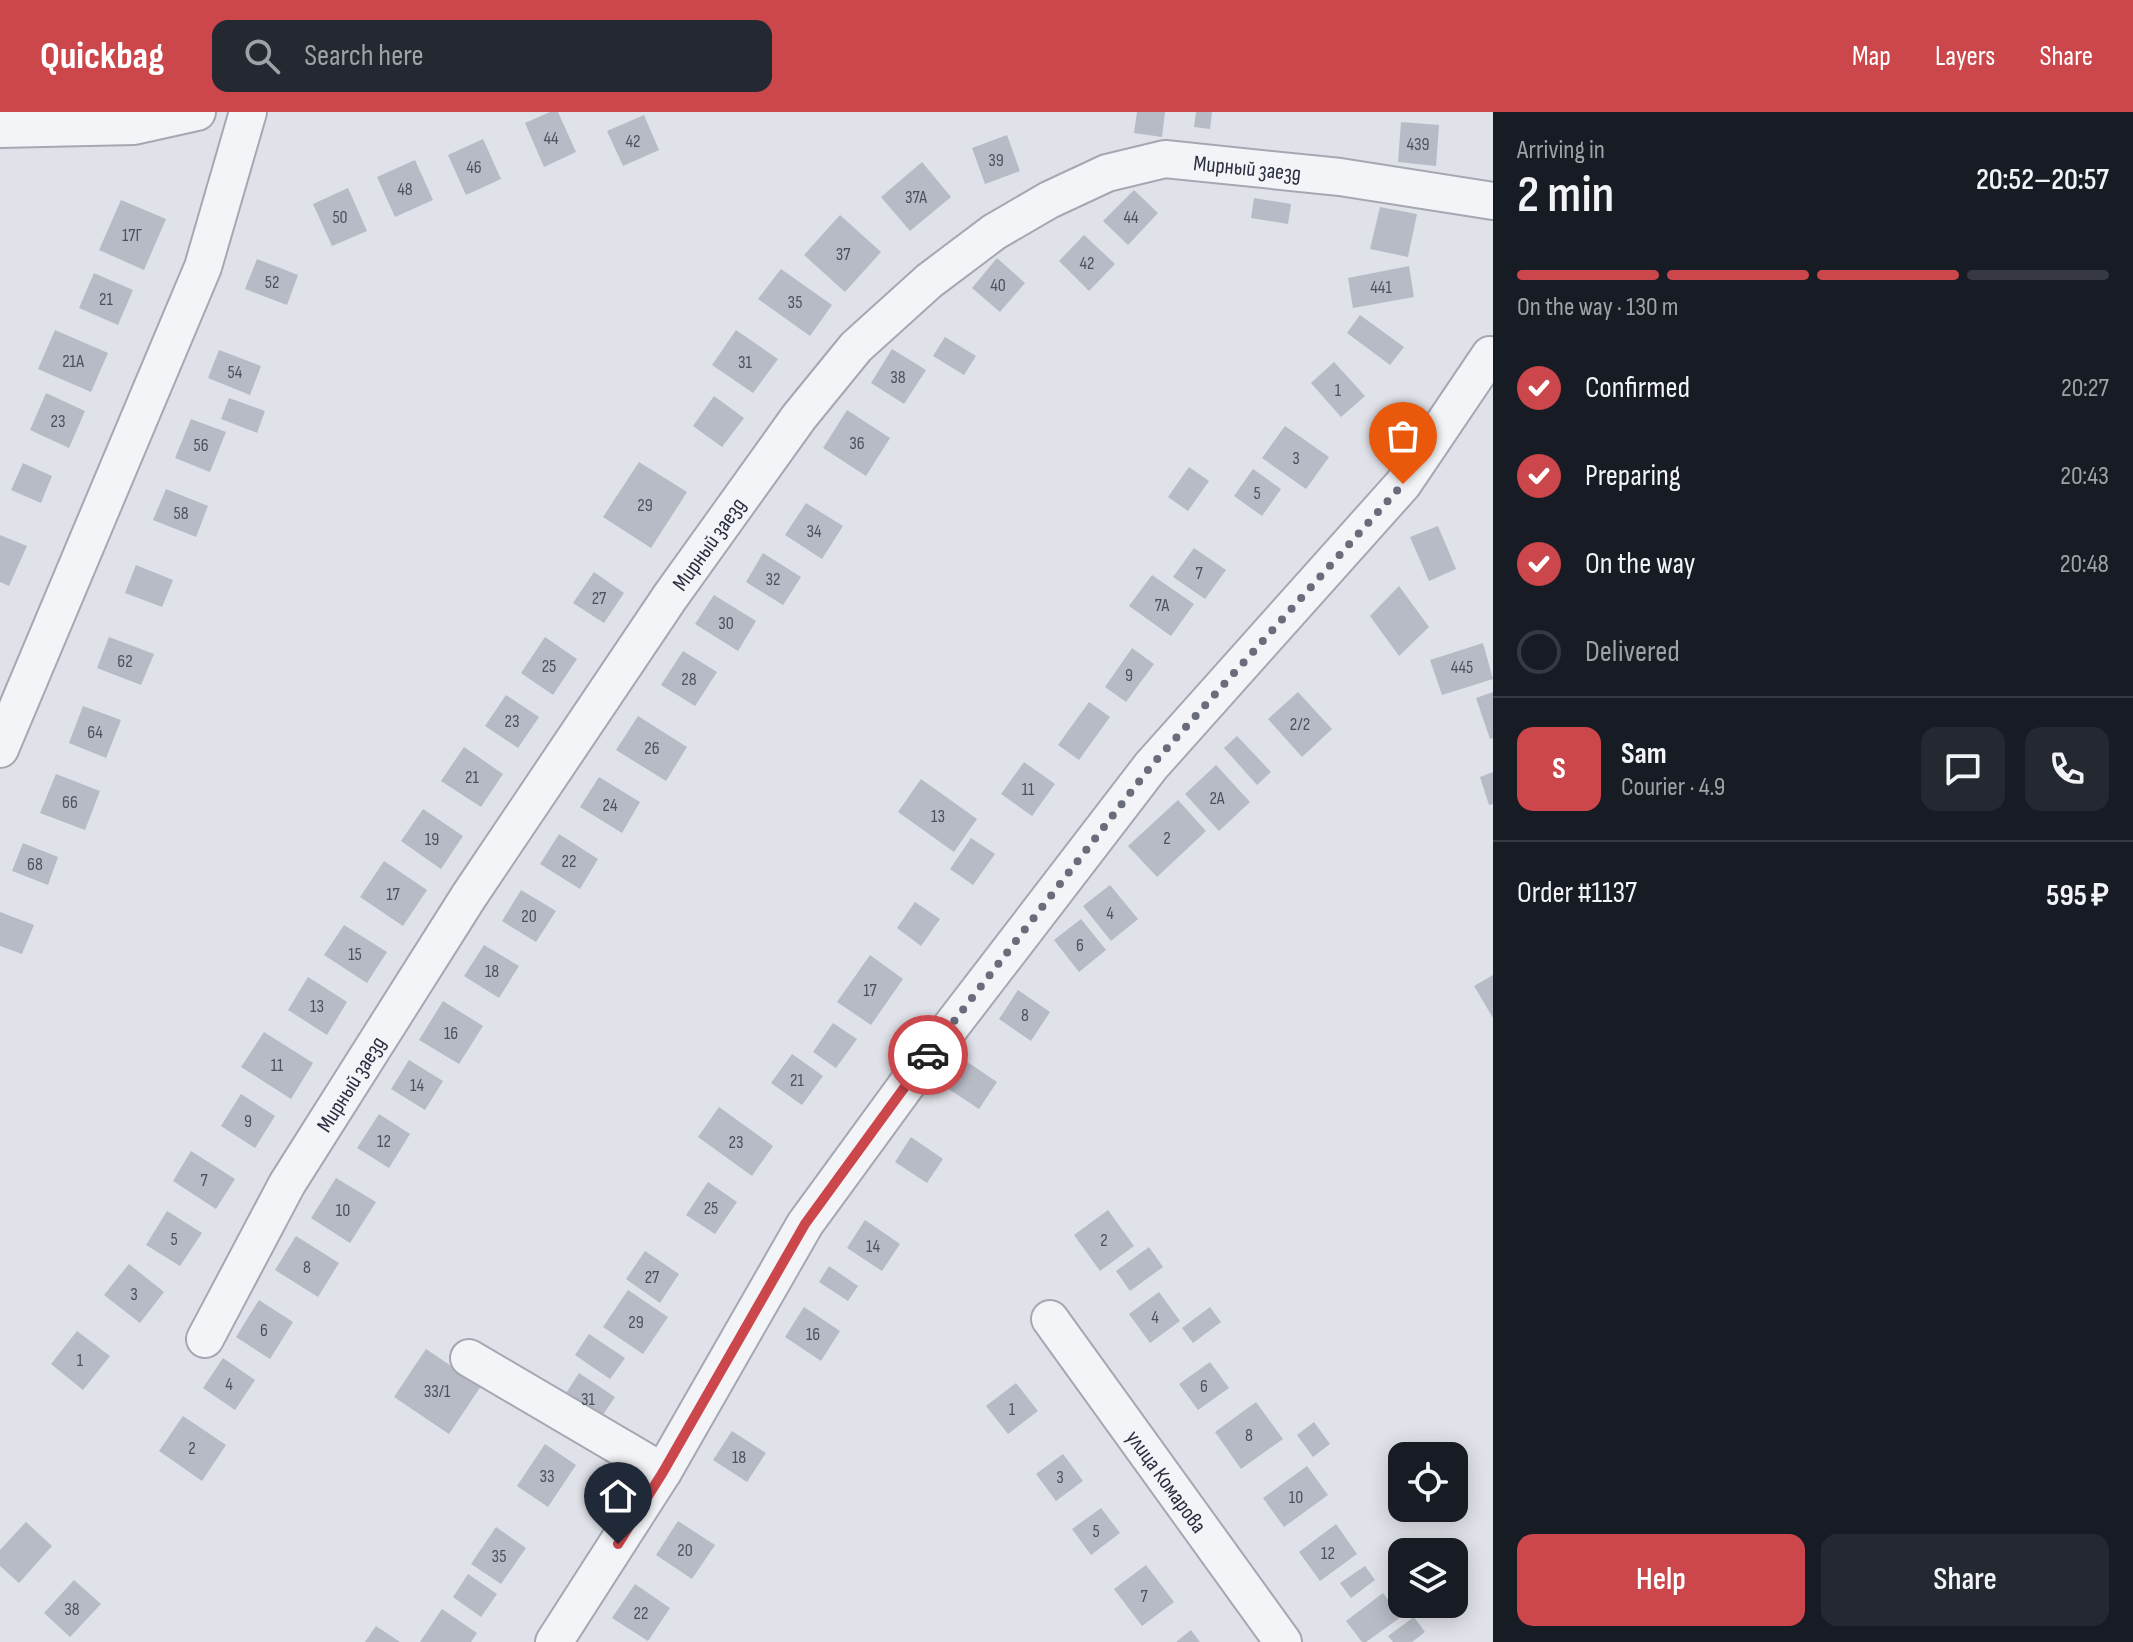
<!DOCTYPE html>
<html lang="en">
<head>
<meta charset="utf-8">
<style>
	:root { --surface:#171b24; --page:#242831; --text:#f1f3f6; --muted:#9ea1a6; --line:#363941; --accent:#cc474b }
	body { margin:0; font-family:"Sofia Sans Condensed",sans-serif; background:var(--page); color:var(--text); height:100vh; display:flex; flex-direction:column; font-size:30px; white-space:nowrap }
	* { box-sizing:border-box; margin:0 }
	p { font-size:26px; color:var(--muted) }
	.icon { flex:none; width:44px; height:44px; fill:none; stroke:currentColor; stroke-width:2; stroke-linecap:round; stroke-linejoin:round }
	.map { position:relative; flex:1; overflow:hidden }
	.panel { display:flex; flex-direction:column; background:var(--surface); width:640px }
	.panel>* { flex:none }
	.tools { position:absolute; left:1388px; top:1330px; display:grid; gap:16px }
	.tools a { display:grid; place-items:center; width:80px; height:80px; border-radius:16px; background:var(--surface); box-shadow:0 4px 20px #0003; font-size:40px }
	.pin { position:absolute; display:grid; place-items:center; width:68px; height:68px; color:#fff; margin:-82px -34px; border-radius:50% 50% 50% 0; rotate:-45deg; box-shadow:0 0 8px #0007 }
	.pin .icon { rotate:45deg }
	.courier { position:absolute; display:grid; place-items:center; width:80px; height:80px; margin:-40px; border:6px solid #cc474b; border-radius:50%; background:#fff; color:#222; box-shadow:0 2px 10px #0007 }
	.overview em { font-style:normal; font-weight:600 }
	.overview div { display:flex; flex-direction:column-reverse }
	.overview { display:flex; align-items:center; justify-content:space-between; height:136px; padding:0 24px }
	h1 { font-size:52px; font-weight:600; line-height:60px }
	.bar { display:grid; grid-template-columns:repeat(4,1fr); gap:12px 8px; align-content:center; height:96px; padding:0 24px }
	.bar i { height:10px; border-radius:6px; background:var(--line) }
	.bar .on { background:var(--accent) }
	.bar p { grid-column:span 4 }
	.line { display:flex; align-items:center; gap:20px; padding:0 24px; border-top:2px solid var(--line) }
	.line div { flex:1 }
	.round { display:grid; place-items:center; flex:none; width:84px; height:84px; border-radius:16px; background:var(--page) }
	ol { padding:0 24px; list-style:none }
	li { display:flex; align-items:center; gap:24px; height:88px }
	li p { margin-inline-start:auto }
	li .icon { padding:8px; border-radius:50%; background:var(--accent); color:#fff; stroke-width:4 }
	li:last-child { color:var(--muted) }
	li i { width:44px; height:44px; border:4px solid var(--line); border-radius:50% }
	.primary-button { display:flex; gap:16px; margin-top:auto; padding:16px 24px }
	.primary-button a { flex:1; height:92px; border-radius:16px; background:var(--accent); color:#fff; font-size:32px; font-weight:600; line-height:92px; text-align:center }
	.primary-button a+a { background:var(--page); color:var(--text) }
	header { display:flex; align-items:center; gap:48px; box-sizing:border-box; height:112px; padding:0 40px; background:var(--accent); color:#fff }
	header strong { font-size:38px }
	nav { display:flex; gap:44px; margin-inline-start:auto; font-size:28px }
	.search { width:560px; height:72px; background:var(--page); display:flex; align-items:center; gap:20px; box-sizing:border-box; padding:0 28px; border-radius:16px; color:var(--muted); font-size:30px }
	main { display:flex; flex:1; min-height:0 }
	.map>svg:first-child { display:block }
	.building { fill:#b7bbc5 }
	.lines { fill:none; stroke-linecap:round; stroke-linejoin:round }
	.minor-casing { stroke:#a5a8b3; stroke-width:40 }
	.minor { stroke:#f3f4f7; stroke-width:36 }
	.done { stroke:#696d7b; stroke-width:8; stroke-dasharray:0 14.4 }
	.route { stroke:#cc474b; stroke-width:10 }
	.labels { text-anchor:middle; stroke-width:7; stroke-linejoin:round; paint-order:stroke }
	.number-label { font-size:18px; fill:#4c5161 }
	.street-label { font-size:22px; fill:#292e40; stroke:#eff1f6 }
</style>
</head>
<body>
<header>
<strong>Quickbag</strong>
<div class="search"><svg class="icon" aria-label="search" viewBox="0 0 24 24"><circle cx="10" cy="10" r="6"/><path d="M15 15l6 6"/></svg>Search here</div>
<nav><a>Map</a><a>Layers</a><a>Share</a></nav>
</header>
<main>
<div class="map">
<svg width="1493" height="1530" viewBox="0 0 1493 1530">
	<rect width="100%" height="100%" fill="#e0e2e9"/>
	<g class="building">
		<polygon points="550,0 558,0 576,40 544,55 525,11"/>
		<polygon points="1137,0 1165,0 1162,25 1134,21"/>
		<polygon points="1196,0 1212,0 1210,17 1194,15"/>
		<polygon points="644,3 659,38 623,54 607,19"/>
		<polygon points="1401,10 1439,13 1436,54 1398,50"/>
		<polygon points="1007,23 1020,59 985,72 972,36"/>
		<polygon points="483,27 501,67 466,83 448,43"/>
		<polygon points="415,48 433,88 395,105 377,65"/>
		<polygon points="922,50 951,85 910,119 881,85"/>
		<polygon points="348,76 367,119 332,134 313,92"/>
		<polygon points="1134,78 1158,101 1128,133 1103,109"/>
		<polygon points="1254,86 1291,92 1288,112 1251,106"/>
		<polygon points="121,88 166,107 144,158 99,138"/>
		<polygon points="1380,95 1417,102 1408,145 1370,137"/>
		<polygon points="840,103 881,140 845,180 804,143"/>
		<polygon points="1084,123 1115,152 1089,179 1059,149"/>
		<polygon points="997,146 1025,171 1000,200 972,176"/>
		<polygon points="257,147 298,163 287,193 245,177"/>
		<polygon points="1409,154 1414,185 1353,196 1348,166"/>
		<polygon points="781,157 832,193 810,224 758,187"/>
		<polygon points="94,161 133,178 118,213 79,196"/>
		<polygon points="1360,203 1404,235 1390,253 1347,221"/>
		<polygon points="55,218 108,241 91,280 38,257"/>
		<polygon points="736,218 778,247 753,281 712,253"/>
		<polygon points="945,225 976,244 964,263 933,244"/>
		<polygon points="892,237 926,258 904,292 871,271"/>
		<polygon points="219,238 261,254 250,283 208,266"/>
		<polygon points="1334,250 1365,284 1341,305 1311,271"/>
		<polygon points="46,281 85,299 69,336 30,318"/>
		<polygon points="714,284 744,306 722,335 693,314"/>
		<polygon points="229,286 265,299 257,321 221,307"/>
		<polygon points="847,298 890,326 866,364 823,336"/>
		<polygon points="191,307 226,320 210,360 175,346"/>
		<polygon points="1285,314 1329,345 1306,377 1262,346"/>
		<polygon points="639,350 687,380 651,436 603,405"/>
		<polygon points="23,351 52,364 41,391 11,378"/>
		<polygon points="1189,355 1209,369 1188,399 1168,385"/>
		<polygon points="1253,357 1281,377 1262,404 1234,384"/>
		<polygon points="166,377 208,394 196,425 153,408"/>
		<polygon points="806,391 843,414 822,447 785,423"/>
		<polygon points="1438,414 1456,457 1429,469 1410,425"/>
		<polygon points="0,423 27,434 9,474 0,470"/>
		<polygon points="1194,436 1226,458 1205,487 1173,465"/>
		<polygon points="763,441 801,465 783,493 746,470"/>
		<polygon points="136,453 173,468 162,495 125,481"/>
		<polygon points="594,460 624,481 604,511 573,491"/>
		<polygon points="1152,463 1194,492 1171,524 1129,494"/>
		<polygon points="1399,474 1429,515 1399,544 1370,504"/>
		<polygon points="714,483 756,509 738,539 695,512"/>
		<polygon points="109,525 154,542 141,573 97,556"/>
		<polygon points="545,525 577,547 553,583 521,561"/>
		<polygon points="1483,531 1493,567 1442,583 1430,548"/>
		<polygon points="1132,536 1154,552 1126,590 1105,575"/>
		<polygon points="683,539 717,560 695,594 661,573"/>
		<polygon points="1298,580 1332,617 1302,645 1268,607"/>
		<polygon points="1493,580 1493,626 1490,627 1476,586"/>
		<polygon points="506,583 539,605 518,636 485,614"/>
		<polygon points="1089,590 1110,605 1079,648 1058,633"/>
		<polygon points="83,594 121,608 106,646 69,631"/>
		<polygon points="638,604 687,635 666,669 616,638"/>
		<polygon points="1237,624 1271,660 1257,673 1224,636"/>
		<polygon points="464,635 503,662 481,695 441,669"/>
		<polygon points="1024,650 1055,672 1032,704 1001,682"/>
		<polygon points="1216,653 1250,690 1219,719 1185,682"/>
		<polygon points="1493,660 1493,692 1489,693 1480,665"/>
		<polygon points="56,662 100,679 85,718 40,701"/>
		<polygon points="599,665 640,690 622,721 580,695"/>
		<polygon points="921,667 977,707 954,740 898,700"/>
		<polygon points="1178,688 1206,719 1157,765 1128,734"/>
		<polygon points="423,697 463,724 441,757 401,729"/>
		<polygon points="559,722 598,747 580,777 540,752"/>
		<polygon points="971,726 995,742 973,773 950,757"/>
		<polygon points="23,731 58,745 48,773 12,759"/>
		<polygon points="384,749 427,778 403,814 360,785"/>
		<polygon points="1110,773 1138,807 1111,829 1083,794"/>
		<polygon points="521,778 556,799 536,830 502,809"/>
		<polygon points="915,790 940,807 921,834 897,816"/>
		<polygon points="0,800 34,813 22,842 0,834"/>
		<polygon points="1081,807 1106,838 1079,860 1054,828"/>
		<polygon points="344,813 387,840 367,871 324,843"/>
		<polygon points="484,833 519,854 499,886 464,864"/>
		<polygon points="870,843 903,867 871,913 837,890"/>
		<polygon points="1493,863 1493,906 1474,874"/>
		<polygon points="308,865 347,890 327,923 288,898"/>
		<polygon points="1018,878 1050,900 1031,929 999,907"/>
		<polygon points="443,889 483,914 459,952 419,928"/>
		<polygon points="833,911 857,927 836,956 813,940"/>
		<polygon points="264,920 313,951 291,987 241,955"/>
		<polygon points="792,942 823,964 802,993 771,971"/>
		<polygon points="963,947 997,970 979,997 944,974"/>
		<polygon points="409,948 443,969 425,998 391,977"/>
		<polygon points="241,982 275,1004 255,1036 221,1014"/>
		<polygon points="719,995 773,1034 752,1064 698,1025"/>
		<polygon points="379,1002 410,1022 389,1056 357,1036"/>
		<polygon points="911,1025 943,1047 927,1071 895,1050"/>
		<polygon points="191,1039 235,1067 216,1097 173,1069"/>
		<polygon points="336,1066 376,1090 350,1131 311,1106"/>
		<polygon points="708,1070 737,1090 715,1122 686,1103"/>
		<polygon points="1108,1098 1134,1134 1100,1159 1074,1123"/>
		<polygon points="167,1099 202,1121 180,1154 146,1133"/>
		<polygon points="865,1108 900,1132 882,1159 847,1136"/>
		<polygon points="296,1124 339,1151 318,1185 275,1158"/>
		<polygon points="1149,1135 1163,1155 1130,1179 1116,1159"/>
		<polygon points="645,1139 679,1162 660,1191 626,1167"/>
		<polygon points="129,1152 164,1180 140,1211 104,1183"/>
		<polygon points="829,1154 858,1174 848,1189 819,1170"/>
		<polygon points="628,1178 668,1205 643,1242 603,1215"/>
		<polygon points="1159,1180 1180,1209 1150,1231 1129,1202"/>
		<polygon points="259,1188 293,1210 270,1247 236,1225"/>
		<polygon points="804,1195 840,1219 821,1249 785,1225"/>
		<polygon points="1210,1195 1221,1210 1193,1231 1182,1216"/>
		<polygon points="77,1219 110,1244 83,1278 51,1252"/>
		<polygon points="589,1222 625,1246 610,1267 575,1243"/>
		<polygon points="426,1237 481,1274 449,1322 394,1285"/>
		<polygon points="223,1246 255,1268 235,1298 203,1276"/>
		<polygon points="1210,1250 1229,1276 1198,1298 1179,1272"/>
		<polygon points="579,1261 615,1285 596,1313 561,1289"/>
		<polygon points="1016,1271 1038,1299 1008,1322 986,1294"/>
		<polygon points="1256,1290 1283,1327 1241,1357 1215,1320"/>
		<polygon points="183,1304 226,1333 202,1369 159,1339"/>
		<polygon points="1314,1310 1330,1332 1313,1345 1297,1323"/>
		<polygon points="732,1319 766,1341 747,1370 713,1348"/>
		<polygon points="545,1332 576,1353 548,1395 517,1374"/>
		<polygon points="1063,1342 1083,1369 1056,1389 1036,1362"/>
		<polygon points="1307,1354 1328,1383 1284,1415 1263,1386"/>
		<polygon points="1101,1396 1120,1421 1091,1443 1072,1417"/>
		<polygon points="678,1409 715,1433 692,1467 656,1443"/>
		<polygon points="26,1410 52,1434 19,1471 0,1454 0,1438"/>
		<polygon points="1336,1412 1357,1442 1320,1469 1299,1440"/>
		<polygon points="496,1415 526,1436 501,1472 471,1452"/>
		<polygon points="1146,1453 1174,1490 1142,1514 1114,1477"/>
		<polygon points="1365,1454 1375,1468 1351,1486 1340,1471"/>
		<polygon points="468,1462 497,1482 481,1505 453,1485"/>
		<polygon points="74,1468 101,1492 70,1525 44,1501"/>
		<polygon points="635,1472 670,1496 648,1529 612,1506"/>
		<polygon points="1383,1481 1401,1505 1366,1530 1362,1530 1346,1509"/>
		<polygon points="442,1497 477,1521 471,1530 420,1530"/>
		<polygon points="1414,1505 1425,1520 1412,1530 1393,1530 1388,1524"/>
		<polygon points="376,1514 400,1530 365,1530"/>
		<polygon points="1191,1518 1200,1530 1176,1530"/>
	</g>
	<g class="lines">
		<defs>
			<g id="minor">
				<polyline points="0,17 134,14 197,0"/>
				<polyline points="0,637 203,155 248,0"/>
				<path id="s1" d="M 1050,1207 L 1283,1530"/>
				<path id="s2" d="M 205,1227 L 287,1072 L 469,784 L 670,485 L 799,305 L 856,235 L 929,169 L 994,120 L 1049,88 L 1107,61 L 1165,47 L 1340,65 L 1493,89"/>
				<polyline points="469,1246 663,1360"/>
				<polyline points="554,1530 663,1360 805,1112 913,964 1151,654 1403,372 1490,243"/>
			</g>
		</defs>
		<use href="#minor" class="minor-casing"/>
		<use href="#minor" class="minor"/>
	</g>
	<g class="lines">
		<polyline class="done" points="928,943 1151,654 1403,372"/>
		<polyline class="route" points="618,1432 663,1360 805,1112 928,943"/>
	</g>
	<g class="labels">
		<g class="number-label">
			<text x="551" y="32">44</text>
			<text x="633" y="35">42</text>
			<text x="1418" y="38">439</text>
			<text x="996" y="54">39</text>
			<text x="474" y="61">46</text>
			<text x="405" y="83">48</text>
			<text x="916" y="91">37А</text>
			<text x="340" y="111">50</text>
			<text x="1131" y="111">44</text>
			<text x="132" y="129">17Г</text>
			<text x="843" y="148">37</text>
			<text x="1087" y="157">42</text>
			<text x="272" y="176">52</text>
			<text x="998" y="179">40</text>
			<text x="1381" y="181">441</text>
			<text x="106" y="193">21</text>
			<text x="795" y="196">35</text>
			<text x="73" y="255">21А</text>
			<text x="745" y="256">31</text>
			<text x="235" y="266">54</text>
			<text x="898" y="271">38</text>
			<text x="1338" y="284">1</text>
			<text x="58" y="315">23</text>
			<text x="857" y="337">36</text>
			<text x="201" y="339">56</text>
			<text x="1296" y="352">3</text>
			<text x="1257" y="387">5</text>
			<text x="645" y="399">29</text>
			<text x="181" y="407">58</text>
			<text x="814" y="425">34</text>
			<text x="1199" y="467">7</text>
			<text x="773" y="473">32</text>
			<text x="599" y="492">27</text>
			<text x="1162" y="499">7А</text>
			<text x="726" y="517">30</text>
			<text x="125" y="555">62</text>
			<text x="549" y="560">25</text>
			<text x="1462" y="561">445</text>
			<text x="1129" y="569">9</text>
			<text x="689" y="573">28</text>
			<text x="512" y="615">23</text>
			<text x="1300" y="618">2/2</text>
			<text x="95" y="626">64</text>
			<text x="652" y="642">26</text>
			<text x="472" y="671">21</text>
			<text x="1028" y="683">11</text>
			<text x="1217" y="692">2А</text>
			<text x="70" y="696">66</text>
			<text x="610" y="699">24</text>
			<text x="938" y="710">13</text>
			<text x="1167" y="732">2</text>
			<text x="432" y="733">19</text>
			<text x="569" y="755">22</text>
			<text x="35" y="758">68</text>
			<text x="393" y="788">17</text>
			<text x="1110" y="807">4</text>
			<text x="529" y="810">20</text>
			<text x="1080" y="839">6</text>
			<text x="355" y="848">15</text>
			<text x="492" y="865">18</text>
			<text x="870" y="884">17</text>
			<text x="317" y="900">13</text>
			<text x="1025" y="909">8</text>
			<text x="451" y="927">16</text>
			<text x="277" y="959">11</text>
			<text x="797" y="974">21</text>
			<text x="417" y="979">14</text>
			<text x="248" y="1015">9</text>
			<text x="384" y="1035">12</text>
			<text x="736" y="1036">23</text>
			<text x="204" y="1074">7</text>
			<text x="711" y="1102">25</text>
			<text x="343" y="1104">10</text>
			<text x="174" y="1133">5</text>
			<text x="1104" y="1134">2</text>
			<text x="873" y="1140">14</text>
			<text x="307" y="1161">8</text>
			<text x="652" y="1171">27</text>
			<text x="134" y="1188">3</text>
			<text x="1155" y="1211">4</text>
			<text x="636" y="1216">29</text>
			<text x="264" y="1224">6</text>
			<text x="813" y="1228">16</text>
			<text x="80" y="1254">1</text>
			<text x="229" y="1278">4</text>
			<text x="1204" y="1280">6</text>
			<text x="437" y="1285">33/1</text>
			<text x="588" y="1293">31</text>
			<text x="1012" y="1303">1</text>
			<text x="1249" y="1329">8</text>
			<text x="192" y="1342">2</text>
			<text x="739" y="1351">18</text>
			<text x="547" y="1370">33</text>
			<text x="1060" y="1371">3</text>
			<text x="1296" y="1391">10</text>
			<text x="1096" y="1425">5</text>
			<text x="685" y="1444">20</text>
			<text x="1328" y="1447">12</text>
			<text x="499" y="1450">35</text>
			<text x="1144" y="1490">7</text>
			<text x="72" y="1503">38</text>
			<text x="641" y="1507">22</text>
		</g>
		<g class="street-label">
			<text dy="8" stroke="none"><textPath href="#s2" startOffset="1638">Мирный заезд</textPath></text>
			<text dy="8" stroke="none"><textPath href="#s2" startOffset="942">Мирный заезд</textPath></text>
			<text dy="8" stroke="none"><textPath href="#s2" startOffset="294">Мирный заезд</textPath></text>
			<text dy="8" stroke="none"><textPath href="#s1" startOffset="200">улица Комарова</textPath></text>
		</g>
	</g>
</svg>
<div class="tools">
<a><svg class="icon" aria-label="locate" viewBox="0 0 24 24"><circle cx="12" cy="12" r="6"/><path d="M12 2v4M12 18v4M2 12h4M18 12h4"/></svg></a>
<a><svg class="icon" aria-label="layers" viewBox="0 0 24 24"><path d="M12 4l9 5-9 5-9-5zM3 14l9 5 9-5"/></svg></a>
</div>
<div class="pin" style="left:1403px;top:372px;background:#ea580c"><svg class="icon" aria-label="bag" viewBox="0 0 24 24"><path d="M5 8h14l-1 12H6zM9 8a3 3 0 0 1 6 0"/></svg></div>
<div class="pin" style="left:618px;top:1432px;background:#1f2937"><svg class="icon" aria-label="home" viewBox="0 0 24 24"><path d="M3 11l9-7 9 7M6 9v11h12V9"/></svg></div>
<div class="courier" style="left:928px;top:943px"><svg class="icon" aria-label="car" viewBox="0 0 24 24"><path d="M5 17H2v-5l4-1 3-4h7l3 4 3 1v5h-3M9 17h6M6 11h13"/><circle cx="7" cy="17" r="2"/><circle cx="17" cy="17" r="2"/></svg></div>
</div>
<section class="panel">
<div class="overview"><div><h1>2 min</h1><p>Arriving in</p></div><em>20:52–20:57</em></div>
<div class="bar"><i class="on"></i><i class="on"></i><i class="on"></i><i></i><p>On the way · 130 m</p></div>
<ol>
<li><svg class="icon" aria-label="check" viewBox="0 0 24 24"><path d="M5 12l5 5 9-10"/></svg>Confirmed<p>20:27</p></li>
<li><svg class="icon" aria-label="check" viewBox="0 0 24 24"><path d="M5 12l5 5 9-10"/></svg>Preparing<p>20:43</p></li>
<li><svg class="icon" aria-label="check" viewBox="0 0 24 24"><path d="M5 12l5 5 9-10"/></svg>On the way<p>20:48</p></li>
<li><i></i>Delivered</li>
</ol>
<div class="line" style="height:144px"><b class="round" style="background:var(--accent);color:#fff">S</b><div><b>Sam</b><p>Courier · 4.9</p></div><a class="round"><svg class="icon" aria-label="chat" viewBox="0 0 24 24"><path d="M4 5h16v11H9l-5 4z"/></svg></a><a class="round"><svg class="icon" aria-label="phone" viewBox="0 0 24 24"><path d="M5 4h4l2 5-3 2q2 4 5 5l2-3 5 2v4C11 20 4 13 5 4z"/></svg></a></div>
<div class="line" style="height:104px"><div>Order #1137</div><b>595 ₽</b></div>
<div class="primary-button"><a>Help</a><a>Share</a></div>
</section>
</main>
</body>
</html>
